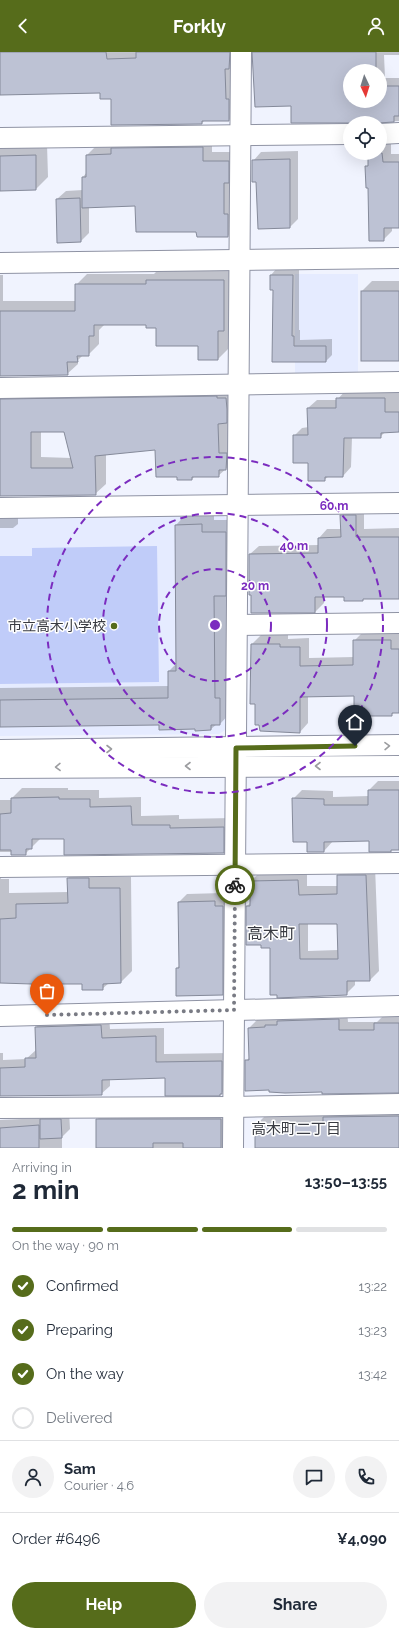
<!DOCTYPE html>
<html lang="en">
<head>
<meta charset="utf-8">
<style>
	:root { --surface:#fff; --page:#f2f2f3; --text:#1f2937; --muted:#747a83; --line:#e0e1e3; --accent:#566c1b }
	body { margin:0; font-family:Raleway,"Noto Sans JP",sans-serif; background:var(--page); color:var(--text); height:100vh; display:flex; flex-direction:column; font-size:15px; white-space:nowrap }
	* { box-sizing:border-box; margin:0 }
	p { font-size:13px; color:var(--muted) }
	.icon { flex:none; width:22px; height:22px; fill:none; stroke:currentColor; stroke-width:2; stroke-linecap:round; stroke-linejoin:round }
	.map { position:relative; height:1096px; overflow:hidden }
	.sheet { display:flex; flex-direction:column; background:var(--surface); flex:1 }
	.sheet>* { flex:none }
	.needle { width:26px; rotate:176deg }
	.controls { position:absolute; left:343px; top:12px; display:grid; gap:8px }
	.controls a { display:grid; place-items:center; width:44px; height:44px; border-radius:50%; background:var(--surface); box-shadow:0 4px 16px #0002; font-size:20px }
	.pin { position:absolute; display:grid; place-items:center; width:34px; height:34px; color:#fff; margin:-41px -17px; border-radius:50% 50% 50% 0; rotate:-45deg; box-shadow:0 0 4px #0007 }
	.pin .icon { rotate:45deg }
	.courier { position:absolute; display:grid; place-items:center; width:40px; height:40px; margin:-20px; border:3px solid #566c1b; border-radius:50%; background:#fff; color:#222; box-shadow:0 1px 5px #0007 }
	.head em { font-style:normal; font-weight:700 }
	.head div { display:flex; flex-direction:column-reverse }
	.head { display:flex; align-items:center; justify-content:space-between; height:68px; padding:0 12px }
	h1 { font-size:26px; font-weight:700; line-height:30px }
	.bar { display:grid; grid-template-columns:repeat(4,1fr); gap:6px 4px; align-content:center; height:48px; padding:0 12px }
	.bar i { height:5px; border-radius:3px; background:var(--line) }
	.bar .on { background:var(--accent) }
	.bar p { grid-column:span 4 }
	.line { display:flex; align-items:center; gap:10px; padding:0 12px; border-top:1px solid var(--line) }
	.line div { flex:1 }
	.round { display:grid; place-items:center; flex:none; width:42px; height:42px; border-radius:21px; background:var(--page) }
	ol { padding:0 12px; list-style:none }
	li { display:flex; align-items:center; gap:12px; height:44px }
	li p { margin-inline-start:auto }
	li .icon { padding:4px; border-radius:50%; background:var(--accent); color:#fff; stroke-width:4 }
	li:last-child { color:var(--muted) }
	li i { width:22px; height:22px; border:2px solid var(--line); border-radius:50% }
	.button { display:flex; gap:8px; margin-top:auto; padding:8px 12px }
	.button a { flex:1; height:46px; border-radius:24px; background:var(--accent); color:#fff; font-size:16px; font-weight:700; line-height:46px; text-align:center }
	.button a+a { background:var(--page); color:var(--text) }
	header { display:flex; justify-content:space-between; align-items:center; height:52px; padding:0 12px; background:var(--accent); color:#fff; font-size:18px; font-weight:700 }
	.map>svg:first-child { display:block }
	.built { fill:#e5ebff }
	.green { fill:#c0ccf9 }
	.shadow { fill:#0003; fill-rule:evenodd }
	.building { fill:#bdc2d4; stroke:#858a9a; fill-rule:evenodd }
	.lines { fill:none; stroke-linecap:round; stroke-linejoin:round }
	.minor-casing { stroke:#8f93a4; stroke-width:22 }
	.minor { stroke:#fff; stroke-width:20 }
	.oneway { stroke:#9c9da0 }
	.done { stroke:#797b84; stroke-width:4; stroke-dasharray:0 7.2 }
	.route { stroke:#566c1b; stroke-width:5 }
	.ring { fill:none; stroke:#7b2cbf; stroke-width:2; stroke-dasharray:7 5 }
	.poi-dot { fill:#566c1b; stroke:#fff; stroke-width:1.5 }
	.labels { text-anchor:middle; stroke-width:3; stroke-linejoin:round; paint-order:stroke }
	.poi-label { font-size:14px; fill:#393b42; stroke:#fff; text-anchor:end }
	.neighbourhood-label { font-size:15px; fill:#393b42; stroke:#fff }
	.quarter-label { font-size:16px; fill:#393b42; stroke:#fff }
	.centre { fill:#7b2cbf; stroke:#fff; stroke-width:2 }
	.ring-label { font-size:12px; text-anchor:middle; font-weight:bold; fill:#7b2cbf; stroke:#fff; stroke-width:3; stroke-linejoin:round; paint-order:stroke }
</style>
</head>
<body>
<header><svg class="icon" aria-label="back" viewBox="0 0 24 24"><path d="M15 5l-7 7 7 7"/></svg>Forkly<svg class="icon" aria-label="person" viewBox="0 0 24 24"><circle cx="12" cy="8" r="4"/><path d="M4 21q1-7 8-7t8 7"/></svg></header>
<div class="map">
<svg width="399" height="1096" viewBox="0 0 399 1096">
	<rect width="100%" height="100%" fill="#f0f3fe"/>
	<g class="built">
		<rect x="295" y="222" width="63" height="102"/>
		<polygon points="222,462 230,472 228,676 219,682 0,684 0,465"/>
	</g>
	<polygon class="green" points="157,494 159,630 0,632 0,504 32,504 32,496"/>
	<g class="shadow">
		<polygon points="0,0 238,0 238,59 229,68 205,68 202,71 112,46 101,40 0,42"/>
		<path d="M 253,0 L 399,0 L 399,3 L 384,3 L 385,26 L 399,26 L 399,69 L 368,71 L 292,53 ZM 350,19 L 380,19 L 380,49 L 350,49 Z"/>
		<polygon points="380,80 391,85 391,102 399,102 399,175 392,175 392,179 383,188 369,134 366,115 369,113 369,101 380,101"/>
		<polygon points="212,86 212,100 238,100 237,174 228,184 136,153 89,154 89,181 81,189 57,147 66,139 83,138 83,125 87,120 87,103 96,94"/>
		<polygon points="47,92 48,125 36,137 0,138 0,93"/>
		<polygon points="298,99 298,167 290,175 257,129 253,109 261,100"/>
		<polygon points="277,216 299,216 299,278 300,278 300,288 332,287 332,303 326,309 273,309 274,237 271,223"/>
		<polygon points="234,217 235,267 228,274 228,297 218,307 199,293 147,272 105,272 99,278 99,292 88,303 83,303 78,308 78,312 67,322 0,323 0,223 3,223 3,249 76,249 76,233 87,222 154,222 158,218"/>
		<polygon points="372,229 399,229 399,308 362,239"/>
		<path d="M 236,336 L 237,407 L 218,424 L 195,424 L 192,427 L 178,424 L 156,397 L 106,402 L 106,432 L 95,442 L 0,443 L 0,347 L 11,337 ZM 41,379 L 65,379 L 71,406 L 41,405 Z"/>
		<polygon points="346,338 399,338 399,379 386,379 380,385 352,385 351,415 343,424 329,424 324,428 309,410 294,384 302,376 309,375 308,356 317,348 337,348"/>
		<polygon points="350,455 364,455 364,477 399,476 399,546 364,546 363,548 345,544 324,544 324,551 315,560 250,502 259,494 319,493 319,486 327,477 342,477 341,464"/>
		<polygon points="188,460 214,460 214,468 238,468 238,530 226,542 227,634 232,659 220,672 217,672 211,677 160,677 160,672 0,674 0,636 169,634 169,619 177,611 176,473"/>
		<polygon points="3,463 18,464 18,472 13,476 0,476 0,466"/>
		<polygon points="399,579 399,660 395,660 391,663 355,643 308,644 308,671 300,680 256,651 252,592 261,583 288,583 288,587 309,586 309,606 354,605 354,589 363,580"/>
		<polygon points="378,729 399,729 399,798 370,799 370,788 333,789 324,799 308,789 293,747 302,738 333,739 333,745 369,744 369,738"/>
		<polygon points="22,736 68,736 68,738 99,738 99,746 141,745 141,764 179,763 179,767 233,766 233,790 223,800 65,786 41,786 25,802 12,800 0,800 0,748 12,748 12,746"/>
		<path d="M 375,814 L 379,919 L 370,928 L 355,928 L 355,933 L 346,942 L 271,895 L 247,854 L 251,850 L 251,829 L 260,820 L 307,820 L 307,834 L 338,834 L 338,824 L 347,815 ZM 308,871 L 338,871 L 338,898 L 308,899 Z"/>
		<polygon points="80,815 100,815 100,825 131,825 132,919 121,930 109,931 102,937 83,931 56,931 52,935 33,931 0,931 0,823 1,827 9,827 9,841 69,840 68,826"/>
		<polygon points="223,841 223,846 231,846 231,933 222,942 177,916 180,913 179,850 187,842"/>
		<polygon points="347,959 348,970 377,970 384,963 399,962 399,1040 270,1037 246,1009 250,1005 249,976 258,967"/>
		<polygon points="109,965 110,977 164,976 164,1002 230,1001 230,1032 220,1043 166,1025 110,1026 110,1034 101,1042 0,1043 0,978 0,1001 3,1001 3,1008 26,1007 36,998 36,975 44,967"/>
		<polygon points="399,1055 399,1096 256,1096 256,1073 264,1065 326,1063"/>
		<polygon points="69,1059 70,1077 62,1085 62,1096 0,1096 0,1068 43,1066"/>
		<polygon points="105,1059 228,1059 229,1096 97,1096 97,1068"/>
	</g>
	<g class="building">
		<polygon points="0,0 106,0 107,7 136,6 136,0 230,0 229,17 225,17 226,47 229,47 229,69 202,69 202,72 111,73 111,47 100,47 100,41 0,43"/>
		<polygon points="252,0 376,0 376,19 350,19 350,49 380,49 380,34 399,34 399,64 394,64 394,70 378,71 291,71 291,54 255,55"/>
		<polygon points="203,95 203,109 229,109 229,131 224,131 224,162 228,162 228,185 197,185 196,180 136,180 135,154 82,156 82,125 86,125 86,103 111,102 111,96"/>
		<polygon points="368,101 382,101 383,110 399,110 399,176 384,176 384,189 369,189 368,136 366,136 365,114 368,114"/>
		<polygon points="36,103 36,138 0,139 0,104"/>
		<polygon points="290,107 290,176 258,177 256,130 252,130 252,108"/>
		<polygon points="80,146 81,190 57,191 56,147"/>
		<polygon points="270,223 293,223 292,284 294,284 294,294 326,294 326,310 272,310 273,238 270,238"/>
		<polygon points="146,228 224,228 224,279 218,279 218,308 198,308 198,294 156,294 156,276 146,276 146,273 94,273 94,284 89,284 89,304 77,304 78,310 67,310 68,323 0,324 0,259 75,259 75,232 146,232"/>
		<rect x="361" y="239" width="38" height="70"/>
		<path d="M 217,344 L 217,346 L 226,346 L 227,357 L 227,371 L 218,372 L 219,401 L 227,401 L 226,418 L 219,418 L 219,425 L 192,425 L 192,428 L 177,428 L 177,425 L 156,425 L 155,398 L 95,404 L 96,443 L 0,444 L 0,347 ZM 31,380 L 64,380 L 73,416 L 31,416 Z"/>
		<polygon points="336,346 385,346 385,360 399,360 399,380 381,381 381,386 344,386 343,425 325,425 325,429 308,429 308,411 293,411 293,383 308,383 307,356 336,356"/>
		<polygon points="340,463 356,463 356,485 399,485 399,547 363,547 363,549 344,549 344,545 315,545 315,561 251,561 251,543 249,543 249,502 318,501 318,486 341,485"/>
		<polygon points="202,472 202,480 226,480 226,544 214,544 215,646 220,646 220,673 211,673 211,678 195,679 195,677 159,678 159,673 0,675 0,648 168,646 168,619 176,619 175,473"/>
		<polygon points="353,588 391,588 391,597 399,597 399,661 392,661 392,664 354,664 354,644 300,645 300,681 260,679 259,673 255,673 255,652 250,652 251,592 280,592 280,595 300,595 300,614 353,613"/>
		<polygon points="368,738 399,738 399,798 391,798 391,800 369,800 369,789 324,790 324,800 307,800 307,790 293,790 292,746 324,747 324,753 368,753"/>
		<polygon points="59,745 59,747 90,747 90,755 131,754 132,773 170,773 170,776 224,775 224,801 64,803 64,787 32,787 32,797 26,797 26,803 11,803 11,798 0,798 0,762 11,761 11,746"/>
		<path d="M 337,823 L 366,823 L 370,929 L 347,929 L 347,943 L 277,946 L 277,943 L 270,943 L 270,896 L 261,896 L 261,893 L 246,893 L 246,854 L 250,854 L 250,829 L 298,828 L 299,843 L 337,842 ZM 299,872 L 337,872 L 338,907 L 300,907 Z"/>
		<polygon points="67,826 89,826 89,836 120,836 121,931 103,932 103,938 82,938 82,932 52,932 52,936 32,936 32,932 0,931 0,867 16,866 16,852 68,851"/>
		<polygon points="215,849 215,854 223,854 223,943 176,944 176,916 179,916 178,850"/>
		<polygon points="339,967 339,978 374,978 374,971 399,971 399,1041 322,1042 322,1040 285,1041 269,1040 269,1038 245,1039 245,1008 249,1008 248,976 265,975 265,973 277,973 277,969"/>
		<polygon points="101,973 102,986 156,984 156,1010 222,1009 222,1042 220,1042 220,1044 165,1044 165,1026 102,1028 102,1043 0,1044 0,1016 25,1015 25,1006 36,1006 35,975"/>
		<polygon points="399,1064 399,1096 255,1096 255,1073 323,1071 323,1065"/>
		<polygon points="40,1067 61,1067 62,1086 40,1087"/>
		<polygon points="96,1067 221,1067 221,1096 183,1096 183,1091 153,1091 153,1096 96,1096"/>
		<polygon points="39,1073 39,1096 0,1096 0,1076"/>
	</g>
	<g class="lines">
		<defs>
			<g id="minor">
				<polyline points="380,82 399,81"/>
				<polyline points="0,86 350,82"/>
				<polyline points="0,211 399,206"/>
				<polyline points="0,336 399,330"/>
				<polyline points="0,456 399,451"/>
				<polyline points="237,573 399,571"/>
				<polyline points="0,698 399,693"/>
				<polyline points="0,716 399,714"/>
				<polyline points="0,815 399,811"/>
				<polyline points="0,964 399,954"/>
				<polyline points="0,1056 233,1055 399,1052"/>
				<polyline points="233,1096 241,0"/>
			</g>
		</defs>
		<use href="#minor" class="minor-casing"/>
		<use href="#minor" class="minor"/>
	</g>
	<defs><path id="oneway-chevron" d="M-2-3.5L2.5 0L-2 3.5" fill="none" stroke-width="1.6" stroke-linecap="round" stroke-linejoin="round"/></defs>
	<g class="oneway">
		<use href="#oneway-chevron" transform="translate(387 694) rotate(-1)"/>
		<use href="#oneway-chevron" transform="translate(109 697)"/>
		<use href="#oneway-chevron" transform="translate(188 714) rotate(180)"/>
		<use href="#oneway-chevron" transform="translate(318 714) rotate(180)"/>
		<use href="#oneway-chevron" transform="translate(58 715) rotate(179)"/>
	</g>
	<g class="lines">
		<polyline class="done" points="47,963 234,958 235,833"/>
		<polyline class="route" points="235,833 236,696 355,694"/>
	</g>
	<g class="ring">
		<circle cx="215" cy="573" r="56"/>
		<circle cx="215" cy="573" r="112"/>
		<circle cx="215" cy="573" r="168"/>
	</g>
	<circle class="poi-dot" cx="114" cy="574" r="4"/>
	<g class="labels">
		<g class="poi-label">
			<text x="106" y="579">市立高木小学校</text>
		</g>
		<g class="neighbourhood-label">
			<text x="296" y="1082">高木町二丁目</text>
		</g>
		<g class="quarter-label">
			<text x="271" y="887">高木町</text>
		</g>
	</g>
	<circle cx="215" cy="573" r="6" class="centre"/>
	<g class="ring-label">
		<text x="334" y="458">60 m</text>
		<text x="294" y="498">40 m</text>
		<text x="255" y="538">20 m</text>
	</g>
</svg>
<div class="controls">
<a><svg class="needle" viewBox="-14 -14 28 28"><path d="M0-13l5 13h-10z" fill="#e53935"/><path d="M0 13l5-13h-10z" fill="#747a83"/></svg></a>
<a><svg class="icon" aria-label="locate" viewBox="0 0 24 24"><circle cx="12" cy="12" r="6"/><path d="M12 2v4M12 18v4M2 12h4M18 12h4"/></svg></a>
</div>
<div class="pin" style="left:47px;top:963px;background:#ea580c"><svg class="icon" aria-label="bag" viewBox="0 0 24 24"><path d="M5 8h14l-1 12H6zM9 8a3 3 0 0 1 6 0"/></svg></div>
<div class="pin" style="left:355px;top:694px;background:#1f2937"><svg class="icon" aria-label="home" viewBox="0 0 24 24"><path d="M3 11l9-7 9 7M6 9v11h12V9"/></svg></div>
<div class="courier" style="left:235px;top:833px"><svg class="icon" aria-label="bike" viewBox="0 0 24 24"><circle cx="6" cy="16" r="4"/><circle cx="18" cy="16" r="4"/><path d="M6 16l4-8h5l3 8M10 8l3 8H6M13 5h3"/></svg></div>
</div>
<section class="sheet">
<div class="head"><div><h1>2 min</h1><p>Arriving in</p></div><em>13:50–13:55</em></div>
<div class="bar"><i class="on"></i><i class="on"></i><i class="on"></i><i></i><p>On the way · 90 m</p></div>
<ol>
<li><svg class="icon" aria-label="check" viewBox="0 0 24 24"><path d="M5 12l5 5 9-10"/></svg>Confirmed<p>13:22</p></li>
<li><svg class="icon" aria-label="check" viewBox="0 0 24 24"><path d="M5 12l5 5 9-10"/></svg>Preparing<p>13:23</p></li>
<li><svg class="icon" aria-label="check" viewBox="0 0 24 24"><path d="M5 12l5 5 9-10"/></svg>On the way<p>13:42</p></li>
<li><i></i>Delivered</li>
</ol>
<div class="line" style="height:72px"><a class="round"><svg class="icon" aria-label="person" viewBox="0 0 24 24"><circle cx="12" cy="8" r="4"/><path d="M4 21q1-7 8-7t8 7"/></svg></a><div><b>Sam</b><p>Courier · 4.6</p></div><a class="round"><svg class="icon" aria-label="chat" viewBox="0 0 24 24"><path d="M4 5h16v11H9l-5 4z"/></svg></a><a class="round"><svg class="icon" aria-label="phone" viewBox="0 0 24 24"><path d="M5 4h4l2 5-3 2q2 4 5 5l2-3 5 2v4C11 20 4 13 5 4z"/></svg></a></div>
<div class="line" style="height:52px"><div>Order #6496</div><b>¥4,090</b></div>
<div class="button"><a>Help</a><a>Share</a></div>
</section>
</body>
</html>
